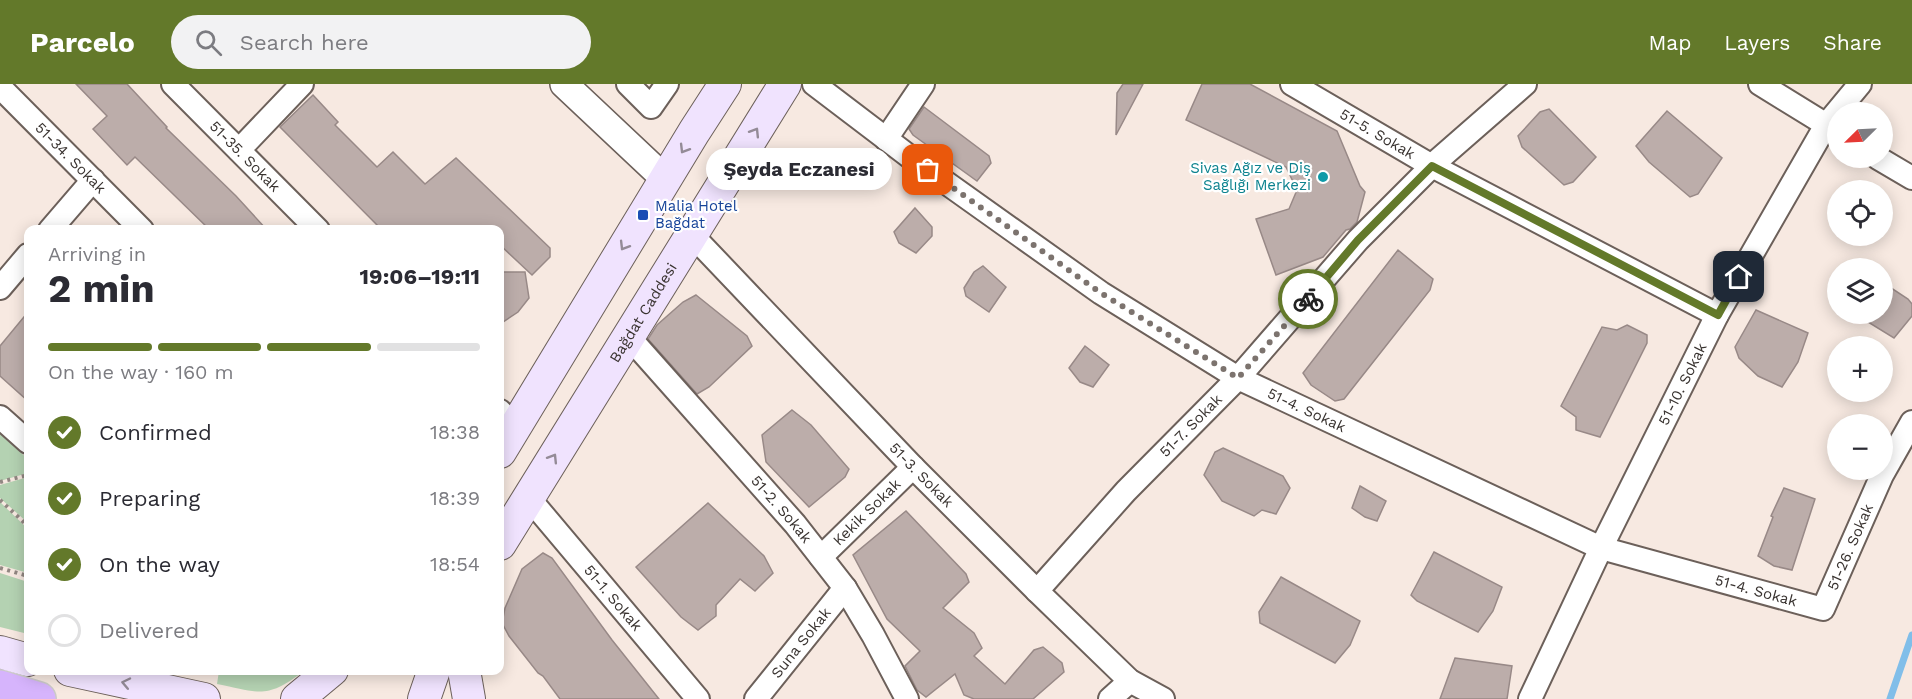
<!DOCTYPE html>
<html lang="en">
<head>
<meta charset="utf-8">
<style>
	:root { --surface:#fff; --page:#f2f2f3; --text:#2b2b33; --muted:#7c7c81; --line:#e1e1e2; --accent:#63792a }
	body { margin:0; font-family:"Work Sans",sans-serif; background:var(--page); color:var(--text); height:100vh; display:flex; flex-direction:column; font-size:22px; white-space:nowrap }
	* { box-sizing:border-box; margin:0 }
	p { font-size:20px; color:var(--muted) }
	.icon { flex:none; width:33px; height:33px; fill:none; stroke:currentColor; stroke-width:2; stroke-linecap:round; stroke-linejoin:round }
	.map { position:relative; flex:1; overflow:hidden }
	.side { position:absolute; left:24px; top:141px; width:480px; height:450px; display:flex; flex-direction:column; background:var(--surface); border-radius:12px; box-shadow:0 3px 15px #0003 }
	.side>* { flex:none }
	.needle { width:39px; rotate:246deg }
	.controls { position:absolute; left:1827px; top:18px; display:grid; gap:12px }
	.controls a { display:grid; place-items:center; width:66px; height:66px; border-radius:50%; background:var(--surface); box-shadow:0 3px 15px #0003; font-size:30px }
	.pin { position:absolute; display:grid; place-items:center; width:51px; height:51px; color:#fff; margin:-26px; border-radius:12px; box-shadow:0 3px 9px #0006 }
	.courier { position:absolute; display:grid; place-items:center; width:60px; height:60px; margin:-30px; border:4px solid #63792a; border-radius:50%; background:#fff; color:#222; box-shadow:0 2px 8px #0007 }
	.bubble { position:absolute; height:42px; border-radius:21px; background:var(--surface); box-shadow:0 3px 15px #0003; font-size:20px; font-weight:700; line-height:42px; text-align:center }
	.headline em { font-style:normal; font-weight:700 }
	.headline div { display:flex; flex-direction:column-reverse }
	.headline { display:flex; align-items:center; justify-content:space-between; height:102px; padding:0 24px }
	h1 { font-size:39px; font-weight:700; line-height:45px }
	.bar { display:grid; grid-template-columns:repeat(4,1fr); gap:9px 6px; align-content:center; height:72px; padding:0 24px }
	.bar i { height:8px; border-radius:4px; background:var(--line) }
	.bar .active { background:var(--accent) }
	.bar p { grid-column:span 4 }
	ol { padding:0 24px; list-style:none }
	li { display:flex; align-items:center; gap:18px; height:66px }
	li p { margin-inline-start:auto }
	li .icon { padding:6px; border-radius:50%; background:var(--accent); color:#fff; stroke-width:4 }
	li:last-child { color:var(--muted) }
	li i { width:33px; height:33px; border:3px solid var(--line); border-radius:50% }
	header { display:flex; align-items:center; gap:36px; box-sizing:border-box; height:84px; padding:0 30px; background:var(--accent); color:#fff }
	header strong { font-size:28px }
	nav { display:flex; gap:33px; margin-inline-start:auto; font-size:21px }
	.search { width:420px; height:54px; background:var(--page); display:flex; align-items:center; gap:15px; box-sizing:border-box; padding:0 21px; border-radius:33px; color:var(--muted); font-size:22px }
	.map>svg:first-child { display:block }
	.green { fill:#b4d2b2 }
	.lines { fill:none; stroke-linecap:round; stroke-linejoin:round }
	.stream { stroke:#81bee9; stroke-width:7 }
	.building { fill:#bcadaa; stroke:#988987; stroke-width:1.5 }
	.minor-casing { stroke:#6c605a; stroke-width:26 }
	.tertiary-casing { stroke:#6c605a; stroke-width:30 }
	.secondary-casing { stroke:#6c605a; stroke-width:34 }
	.trunk-casing { stroke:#cccac9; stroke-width:36 }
	.path { stroke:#918782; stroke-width:4; stroke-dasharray:3 4.5; stroke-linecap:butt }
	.minor { stroke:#fff; stroke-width:22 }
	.tertiary { stroke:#fff; stroke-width:27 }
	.secondary { stroke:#f0e3fe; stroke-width:32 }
	.trunk { stroke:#d6b4fc; stroke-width:33 }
	.oneway { stroke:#948b97 }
	.done { stroke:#7c736e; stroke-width:6; stroke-dasharray:0 10.8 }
	.route { stroke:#63792a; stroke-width:8 }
	.culture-dot { fill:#0f9aa8; stroke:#fff; stroke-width:2 }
	.transit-dot { fill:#1a4fb4; stroke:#fff; stroke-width:2 }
	.labels { text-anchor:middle; stroke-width:4.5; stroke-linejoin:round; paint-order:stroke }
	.street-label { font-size:15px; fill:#393330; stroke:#fff }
	.culture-label { font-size:15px; fill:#0d838f; stroke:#fff; text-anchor:end }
	.transit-label { font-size:15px; fill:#164399; stroke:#fff; text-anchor:start }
</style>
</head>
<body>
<header>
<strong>Parcelo</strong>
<div class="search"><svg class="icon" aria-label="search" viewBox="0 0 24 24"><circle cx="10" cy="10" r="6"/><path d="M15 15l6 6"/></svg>Search here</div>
<nav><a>Map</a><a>Layers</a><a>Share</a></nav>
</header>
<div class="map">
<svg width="1912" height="615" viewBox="0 0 1912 615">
	<rect width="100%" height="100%" fill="#f7e9e1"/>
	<g class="green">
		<polygon points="0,350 28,375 28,389 0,397"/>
		<polygon points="28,393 28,439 0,414 0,401"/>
		<polygon points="0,418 28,445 28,489 0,481"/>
		<polygon points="0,489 28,498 28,550 0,543"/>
		<path d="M 219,587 L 219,586 L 304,587 C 267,615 261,609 217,600 Z"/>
	</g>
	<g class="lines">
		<polyline class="stream" points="1890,615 1912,551"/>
	</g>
	<g class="building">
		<polygon points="76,0 127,0 167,43 166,44 236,112 267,146 210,146 135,73 127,81 93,45 107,32"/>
		<polygon points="1123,0 1143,0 1116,51 1117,9"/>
		<polygon points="1202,0 1250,0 1337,47 1360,102 1365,108 1357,138 1350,145 1346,146 1323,173 1276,191 1256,135 1289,125 1297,106 1286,83 1186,36"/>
		<polygon points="313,11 338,38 335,41 377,83 393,68 425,100 456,74 550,164 550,173 532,191 500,161 500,146 382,146 280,43"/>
		<polygon points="924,23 989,72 991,79 977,97 913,51 909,45"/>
		<polygon points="1549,25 1596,73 1573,98 1564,101 1522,63 1518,52 1540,28"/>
		<polygon points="1667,27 1722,74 1698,110 1690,113 1649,78 1636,62"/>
		<polygon points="915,124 932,143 932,152 916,169 899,159 894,148"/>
		<polygon points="1398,166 1433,195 1430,206 1344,315 1335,317 1311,301 1303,289"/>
		<polygon points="983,182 1006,203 989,228 966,212 964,204 974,188"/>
		<polygon points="500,188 525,188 529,214 518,228 500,240"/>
		<polygon points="1882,198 1908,215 1912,220 1912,232 1894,254 1855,230 1882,230"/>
		<polygon points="696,211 747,252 752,262 709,303 697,310 648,255 657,241 683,218"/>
		<polygon points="1756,226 1808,249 1798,278 1782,303 1758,292 1739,274 1735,263"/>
		<polygon points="28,228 28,317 0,292 0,262"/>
		<polygon points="1627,241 1647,251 1647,259 1600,353 1576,346 1576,333 1561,322 1602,243 1617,246"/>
		<polygon points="1085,262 1109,281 1093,303 1080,298 1069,284"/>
		<polygon points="792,326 811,341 849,385 845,393 809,423 766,378 762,351"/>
		<polygon points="1223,364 1283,392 1290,404 1276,430 1262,426 1254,432 1222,417 1204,391 1215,368"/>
		<polygon points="1360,402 1386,417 1377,437 1365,433 1352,424"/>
		<polygon points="1784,404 1815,415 1792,486 1774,482 1758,472 1773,433 1771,432"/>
		<polygon points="708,419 764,472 773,489 755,507 740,495 716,521 716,532 698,546 681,533 636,483"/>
		<polygon points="906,427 966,490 969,498 943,524 974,549 982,564 974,572 1005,600 1034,566 1043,563 1062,579 1064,588 1033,615 974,615 964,611 955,590 926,613 917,606 905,582 920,567 887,535 853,471"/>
		<polygon points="1434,468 1502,503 1493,527 1478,548 1417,517 1411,511"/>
		<polygon points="543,469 552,474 612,556 659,615 560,615 543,592 538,589 509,552 502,539 505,524 522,485"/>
		<polygon points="1281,493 1360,537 1350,561 1335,579 1260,539 1259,528"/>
		<polygon points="1455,574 1512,582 1507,615 1440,615"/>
	</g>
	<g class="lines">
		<defs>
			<g id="minor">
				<path id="s1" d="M 173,0 L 318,146"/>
				<polyline points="628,0 651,23 667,0"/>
				<path id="s2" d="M 814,0 L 910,73 L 1101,209 L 1238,294 L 1601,464 L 1823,525 L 1882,391 L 1912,338"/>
				<path id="s3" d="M 1292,0 L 1432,82 L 1717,231"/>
				<polyline points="1760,0 1838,48"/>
				<path id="s4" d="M 0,3 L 142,146"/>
				<polyline points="886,55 923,0"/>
				<polyline points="239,66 302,0"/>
				<polyline points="1878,74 1912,94"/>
				<polyline points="50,146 93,96"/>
				<path id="s5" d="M 692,151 L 913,383 L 1037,507 L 1130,597 L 1163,615"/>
				<polyline points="0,204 28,171"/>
				<path id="s6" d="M 629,253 L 795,440 L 845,504 L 873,551 L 907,615"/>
				<polyline points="500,327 515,342"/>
				<polyline points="0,333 28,358"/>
				<path id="s7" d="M 528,413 L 698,615"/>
				<path id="s8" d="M 821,473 L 913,383"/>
				<path id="s9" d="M 1037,507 L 1126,407 L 1238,294 L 1358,156 L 1438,76 L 1525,0"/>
				<path id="s10" d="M 756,615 L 845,504"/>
				<polyline points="1110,615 1130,597"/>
				<path id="s11" d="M 1530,615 L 1601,464 L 1717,231 L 1826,41 L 1860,0"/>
			</g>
			<polyline id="tertiary" points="564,0 665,95"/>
			<g id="secondary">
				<polyline points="500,368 694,48 725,0"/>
				<path id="s12" d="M 500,460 L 785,0"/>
				<polyline points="0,568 28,576"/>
				<polyline points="70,586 204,615"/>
				<polyline points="464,586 469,615"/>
				<polyline points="297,615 332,586"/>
				<polyline points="424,615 434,586"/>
			</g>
			<polyline id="trunk" points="0,603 39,615"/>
		</defs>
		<use href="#minor" class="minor-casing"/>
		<use href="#tertiary" class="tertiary-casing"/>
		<use href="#secondary" class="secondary-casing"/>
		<use href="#trunk" class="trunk-casing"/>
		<g class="path">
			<polyline points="0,398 28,391"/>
			<polyline points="0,416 28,442"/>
			<polyline points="0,484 28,492"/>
		</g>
		<use href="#minor" class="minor"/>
		<use href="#tertiary" class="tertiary"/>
		<use href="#secondary" class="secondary"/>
		<use href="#trunk" class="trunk"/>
	</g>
	<defs><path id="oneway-chevron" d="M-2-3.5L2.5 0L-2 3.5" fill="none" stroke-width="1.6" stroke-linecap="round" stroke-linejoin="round" transform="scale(1.5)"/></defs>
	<g class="oneway">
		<use href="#oneway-chevron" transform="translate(755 48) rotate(-58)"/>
		<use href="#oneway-chevron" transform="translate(684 65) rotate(121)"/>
		<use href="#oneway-chevron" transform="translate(624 162) rotate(121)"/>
		<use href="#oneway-chevron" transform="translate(553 374) rotate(-58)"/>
		<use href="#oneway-chevron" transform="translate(126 599) rotate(-168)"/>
	</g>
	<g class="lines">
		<polyline class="done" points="928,86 1101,209 1238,294 1308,215"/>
		<polyline class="route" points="1308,215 1358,156 1432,82 1718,231 1739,193"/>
	</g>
	<circle class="culture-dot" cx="1323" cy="93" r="6"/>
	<rect class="transit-dot" x="637" y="125" width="12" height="12" rx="3"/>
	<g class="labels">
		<g class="street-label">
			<text dy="5" stroke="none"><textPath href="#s3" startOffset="99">51-5. Sokak</textPath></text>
			<text dy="5" stroke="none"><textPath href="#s1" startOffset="102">51-35. Sokak</textPath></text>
			<text dy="5" stroke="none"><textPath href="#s4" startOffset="100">51-34. Sokak</textPath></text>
			<text dy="5" stroke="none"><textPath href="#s12" startOffset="272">Bağdat Caddesi</textPath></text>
			<text dy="5" stroke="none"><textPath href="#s11" startOffset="350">51-10. Sokak</textPath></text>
			<text dy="5" stroke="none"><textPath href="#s2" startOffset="592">51-4. Sokak</textPath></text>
			<text dy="5" stroke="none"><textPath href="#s9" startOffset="226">51-7. Sokak</textPath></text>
			<text dy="5" stroke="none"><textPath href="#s5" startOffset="332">51-3. Sokak</textPath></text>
			<text dy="5" stroke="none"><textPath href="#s6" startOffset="230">51-2. Sokak</textPath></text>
			<text dy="5" stroke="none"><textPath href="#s8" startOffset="64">Kekik Sokak</textPath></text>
			<text dy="5" stroke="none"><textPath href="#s2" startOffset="1215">51-26. Sokak</textPath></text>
			<text dy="5" stroke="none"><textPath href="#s2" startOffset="1078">51-4. Sokak</textPath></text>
			<text dy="5" stroke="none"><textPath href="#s7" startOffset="132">51-1. Sokak</textPath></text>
			<text dy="5" stroke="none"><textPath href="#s10" startOffset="72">Suna Sokak</textPath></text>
		</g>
		<g class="culture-label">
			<text x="1311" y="89">Sivas Ağız ve Diş<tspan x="1311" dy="17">Sağlığı Merkezi</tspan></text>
		</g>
		<g class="transit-label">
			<text x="655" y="127">Malia Hotel<tspan x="655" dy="17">Bağdat</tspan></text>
		</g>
	</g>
</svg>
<div class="controls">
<a><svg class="needle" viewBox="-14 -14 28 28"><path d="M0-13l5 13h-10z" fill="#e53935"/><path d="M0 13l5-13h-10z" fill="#7c7c81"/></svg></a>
<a><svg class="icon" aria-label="locate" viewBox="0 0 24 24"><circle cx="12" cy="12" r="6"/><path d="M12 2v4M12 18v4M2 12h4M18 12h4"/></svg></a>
<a><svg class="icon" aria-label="layers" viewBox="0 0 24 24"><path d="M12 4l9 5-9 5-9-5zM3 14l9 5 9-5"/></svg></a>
<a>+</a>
<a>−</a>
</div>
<div class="pin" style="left:928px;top:86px;background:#ea580c"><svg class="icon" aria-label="bag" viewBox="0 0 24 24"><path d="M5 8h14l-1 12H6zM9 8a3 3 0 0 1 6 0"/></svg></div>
<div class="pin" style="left:1739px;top:193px;background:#1f2937"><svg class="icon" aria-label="home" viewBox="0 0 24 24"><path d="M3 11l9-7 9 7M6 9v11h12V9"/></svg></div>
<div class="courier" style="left:1308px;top:215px"><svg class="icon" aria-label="bike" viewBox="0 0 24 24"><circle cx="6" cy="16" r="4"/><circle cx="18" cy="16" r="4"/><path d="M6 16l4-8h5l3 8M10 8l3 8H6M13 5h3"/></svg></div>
<div class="bubble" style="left:706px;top:64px;width:186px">Şeyda Eczanesi</div>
<section class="side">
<div class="headline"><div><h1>2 min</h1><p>Arriving in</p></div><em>19:06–19:11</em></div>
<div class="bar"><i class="active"></i><i class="active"></i><i class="active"></i><i></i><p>On the way · 160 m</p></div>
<ol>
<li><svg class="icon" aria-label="check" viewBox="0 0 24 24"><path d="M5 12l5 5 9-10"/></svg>Confirmed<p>18:38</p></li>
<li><svg class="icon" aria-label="check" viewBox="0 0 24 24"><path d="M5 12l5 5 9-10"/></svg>Preparing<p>18:39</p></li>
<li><svg class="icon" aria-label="check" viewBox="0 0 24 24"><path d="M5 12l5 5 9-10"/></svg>On the way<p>18:54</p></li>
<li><i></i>Delivered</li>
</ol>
</section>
</div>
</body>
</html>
